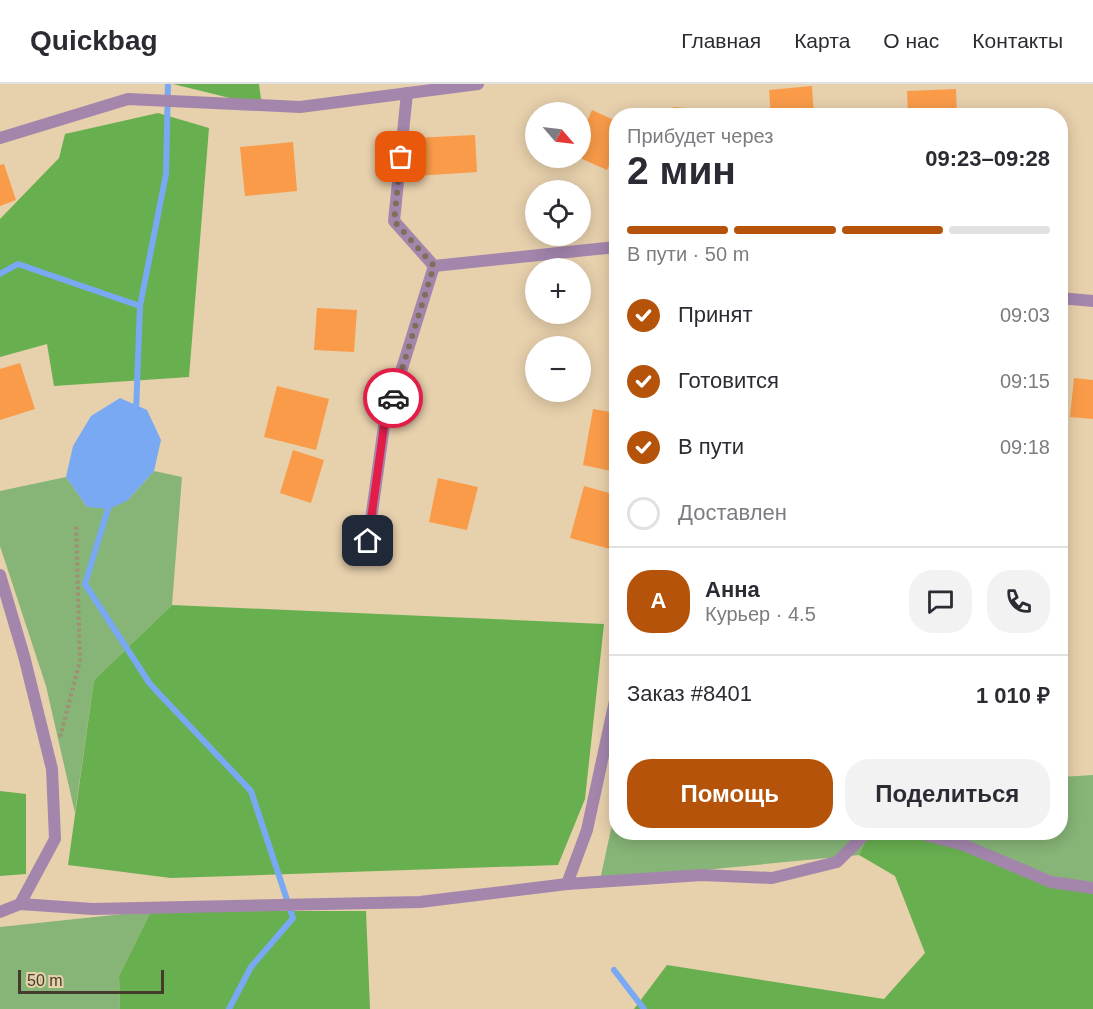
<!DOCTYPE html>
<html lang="ru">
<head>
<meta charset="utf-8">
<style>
	:root { --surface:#fff; --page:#f2f2f3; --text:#2b2b33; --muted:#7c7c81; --line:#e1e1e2; --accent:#b45309 }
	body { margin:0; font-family:Arial,sans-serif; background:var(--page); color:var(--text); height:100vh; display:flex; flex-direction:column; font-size:22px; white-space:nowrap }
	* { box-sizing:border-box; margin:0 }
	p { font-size:20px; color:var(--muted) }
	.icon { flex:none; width:33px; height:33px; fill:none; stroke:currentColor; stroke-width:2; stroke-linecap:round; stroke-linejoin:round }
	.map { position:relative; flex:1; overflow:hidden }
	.panel { position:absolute; left:609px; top:24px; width:459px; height:732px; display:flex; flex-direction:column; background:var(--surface); border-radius:24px; box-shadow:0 3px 15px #0003 }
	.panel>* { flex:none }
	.needle { width:39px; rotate:118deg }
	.controls { position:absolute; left:525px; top:18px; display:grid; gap:12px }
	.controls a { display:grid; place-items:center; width:66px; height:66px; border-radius:50%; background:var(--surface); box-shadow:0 3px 15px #0003; font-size:30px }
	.scale { position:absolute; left:18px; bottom:15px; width:146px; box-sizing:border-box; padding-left:6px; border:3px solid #453b2c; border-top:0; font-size:16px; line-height:21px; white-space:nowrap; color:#453b2c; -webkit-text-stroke:4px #e7d0ac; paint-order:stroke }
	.pin { position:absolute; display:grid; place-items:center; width:51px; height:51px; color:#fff; margin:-26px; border-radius:12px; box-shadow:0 3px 9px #0006 }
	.courier { position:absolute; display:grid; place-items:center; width:60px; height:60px; margin:-30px; border:4px solid #e11d48; border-radius:50%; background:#fff; color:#222; box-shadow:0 2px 8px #0007 }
	.summary em { font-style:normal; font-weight:800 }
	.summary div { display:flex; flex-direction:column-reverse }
	.summary { display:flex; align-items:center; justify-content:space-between; height:102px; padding:0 18px }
	h1 { font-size:39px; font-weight:800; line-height:45px }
	.bar { display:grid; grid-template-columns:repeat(4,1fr); gap:9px 6px; align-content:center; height:72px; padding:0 18px }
	.bar i { height:8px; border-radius:4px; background:var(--line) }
	.bar .current { background:var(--accent) }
	.bar p { grid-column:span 4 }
	.line { display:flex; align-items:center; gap:15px; padding:0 18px; border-top:2px solid var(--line) }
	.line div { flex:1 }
	.round { display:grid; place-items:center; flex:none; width:63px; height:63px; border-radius:24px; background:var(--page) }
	ol { padding:0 18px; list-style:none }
	li { display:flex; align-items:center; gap:18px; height:66px }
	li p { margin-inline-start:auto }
	li .icon { padding:6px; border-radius:50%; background:var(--accent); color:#fff; stroke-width:4 }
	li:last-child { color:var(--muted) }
	li i { width:33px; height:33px; border:3px solid var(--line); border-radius:50% }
	.primary-button { display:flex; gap:12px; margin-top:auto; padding:12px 18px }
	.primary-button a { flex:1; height:69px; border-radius:24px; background:var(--accent); color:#fff; font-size:24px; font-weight:800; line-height:69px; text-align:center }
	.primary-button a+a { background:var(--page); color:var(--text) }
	header { display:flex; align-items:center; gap:36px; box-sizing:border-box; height:84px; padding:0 30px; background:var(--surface); border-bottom:2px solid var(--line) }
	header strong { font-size:28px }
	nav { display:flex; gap:33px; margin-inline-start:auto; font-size:21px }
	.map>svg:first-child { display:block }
	.green { fill:#86b577 }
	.forest { fill:#68af50 }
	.water { fill:#79a9f2 }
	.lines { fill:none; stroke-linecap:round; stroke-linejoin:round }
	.stream { stroke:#79a9f2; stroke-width:6 }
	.building { fill:#f99b49 }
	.path { stroke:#a08f74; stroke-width:4; stroke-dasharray:3 3; stroke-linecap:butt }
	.street { stroke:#a486ad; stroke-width:12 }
	.done { stroke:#7e6f59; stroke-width:6; stroke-dasharray:0 10.8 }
	.route { stroke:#e11d48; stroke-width:8 }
</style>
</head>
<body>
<header>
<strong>Quickbag</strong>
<nav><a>Главная</a><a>Карта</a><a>О нас</a><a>Контакты</a></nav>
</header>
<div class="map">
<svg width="1093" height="925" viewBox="0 0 1093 925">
	<rect width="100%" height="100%" fill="#e7d0ac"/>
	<g class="green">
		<polygon points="154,387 182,393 172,521 94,596 75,729 46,602 0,462 0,407 66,393 87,423 128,416"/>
		<polygon points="1093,691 1093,802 1048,797 958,759 902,749 1060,748 1061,693"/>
		<polygon points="616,722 616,748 869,749 859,771 600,796"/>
		<polygon points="151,827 119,892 120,925 0,925 0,843"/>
	</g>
	<g class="forest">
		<polygon points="173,0 259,0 262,22"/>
		<polygon points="158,29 209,44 189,293 54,302 47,260 0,273 0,135 59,74 65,50"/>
		<polygon points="172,521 604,540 585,715 558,781 171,794 68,781 94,596"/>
		<polygon points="0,707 26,710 26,790 0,792"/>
		<polygon points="869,749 902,749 958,759 1048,797 1093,802 1093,925 634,925 667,881 884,915 925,869 895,792 859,771"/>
		<polygon points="151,827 366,827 370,925 120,925 119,892"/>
	</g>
	<polygon class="water" points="120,314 147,326 161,356 154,387 128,416 110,425 87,423 66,393 73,362 91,332"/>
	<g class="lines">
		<g class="stream">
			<polyline points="0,190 18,180 140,222 136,328"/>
			<polyline points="140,222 166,90 168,0"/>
			<polyline points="110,418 85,500 150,600 251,707 293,834 251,883 229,925"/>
			<polyline points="614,886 644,925"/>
		</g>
	</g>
	<g class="building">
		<polygon points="812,2 814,32 771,32 769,6"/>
		<polygon points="956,5 957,32 908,32 907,7"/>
		<polygon points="673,23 713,26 713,32 672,32"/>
		<polygon points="592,26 616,37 616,65 607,86 580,74 580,54"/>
		<polygon points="475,51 477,88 415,92 413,54"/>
		<polygon points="293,58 297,107 245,112 240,63"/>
		<polygon points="4,80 16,116 0,122 0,81"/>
		<polygon points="317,224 357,226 354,268 314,266"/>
		<polygon points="20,279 35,325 0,336 0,285"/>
		<polygon points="1074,294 1093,296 1093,335 1070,333"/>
		<polygon points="277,302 329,315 316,366 264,353"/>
		<polygon points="593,325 616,329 616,388 583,381"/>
		<polygon points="293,366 324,376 311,419 280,409"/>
		<polygon points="438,394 478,403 467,446 429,438"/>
		<polygon points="584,402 616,411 616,440 610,465 570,454"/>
	</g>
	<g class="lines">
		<polyline class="path" points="60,653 80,577 76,441"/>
		<g class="street">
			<polyline points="407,9 394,137 434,182 616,163"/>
			<polyline points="0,54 128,15 300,23 478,0"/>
			<polyline points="1060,214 1093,217"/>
			<polyline points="368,457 384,342 434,182"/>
			<polyline points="0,491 24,572 52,685 55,755 20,820"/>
			<polyline points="914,748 964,761 1051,798 1093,804"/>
			<polyline points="567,800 702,791 772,794 837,778 867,748"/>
			<polyline points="0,828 20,820 93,825 420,818 567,800 587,746 616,612"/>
		</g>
	</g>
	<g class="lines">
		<polyline class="done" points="393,314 434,182 394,137 401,73"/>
		<polyline class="route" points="368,457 384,342 393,314"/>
	</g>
</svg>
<div class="controls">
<a><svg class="needle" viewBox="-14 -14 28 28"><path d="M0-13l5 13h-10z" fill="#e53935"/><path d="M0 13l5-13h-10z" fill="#7c7c81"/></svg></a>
<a><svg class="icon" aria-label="locate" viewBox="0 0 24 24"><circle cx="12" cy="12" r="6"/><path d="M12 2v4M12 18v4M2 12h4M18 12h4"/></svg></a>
<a>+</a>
<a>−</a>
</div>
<div class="scale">50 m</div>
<div class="pin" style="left:401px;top:73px;background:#ea580c"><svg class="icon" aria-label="bag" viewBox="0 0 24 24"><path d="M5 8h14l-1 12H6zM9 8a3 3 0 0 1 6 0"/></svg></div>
<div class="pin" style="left:368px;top:457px;background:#1f2937"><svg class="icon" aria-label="home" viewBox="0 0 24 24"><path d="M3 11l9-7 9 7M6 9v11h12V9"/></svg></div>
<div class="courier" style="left:393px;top:314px"><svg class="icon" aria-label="car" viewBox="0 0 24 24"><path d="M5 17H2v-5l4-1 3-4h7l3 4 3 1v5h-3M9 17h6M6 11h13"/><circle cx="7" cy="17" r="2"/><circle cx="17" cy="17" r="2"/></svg></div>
<section class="panel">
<div class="summary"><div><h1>2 мин</h1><p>Прибудет через</p></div><em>09:23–09:28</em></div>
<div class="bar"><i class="current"></i><i class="current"></i><i class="current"></i><i></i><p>В пути · 50 m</p></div>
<ol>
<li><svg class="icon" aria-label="check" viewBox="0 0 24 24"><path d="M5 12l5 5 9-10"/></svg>Принят<p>09:03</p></li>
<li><svg class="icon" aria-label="check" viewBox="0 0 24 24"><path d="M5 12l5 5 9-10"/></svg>Готовится<p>09:15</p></li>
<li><svg class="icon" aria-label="check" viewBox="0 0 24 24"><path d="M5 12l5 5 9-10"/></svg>В пути<p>09:18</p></li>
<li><i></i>Доставлен</li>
</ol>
<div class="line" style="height:108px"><b class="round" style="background:var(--accent);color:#fff">А</b><div><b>Анна</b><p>Курьер · 4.5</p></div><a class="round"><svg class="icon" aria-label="chat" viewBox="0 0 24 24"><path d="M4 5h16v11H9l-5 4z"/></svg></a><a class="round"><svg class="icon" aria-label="phone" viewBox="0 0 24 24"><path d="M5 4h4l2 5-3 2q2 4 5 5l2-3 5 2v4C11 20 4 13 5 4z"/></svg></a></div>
<div class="line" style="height:78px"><div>Заказ #8401</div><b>1 010 ₽</b></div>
<div class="primary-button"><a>Помощь</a><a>Поделиться</a></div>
</section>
</div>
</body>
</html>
